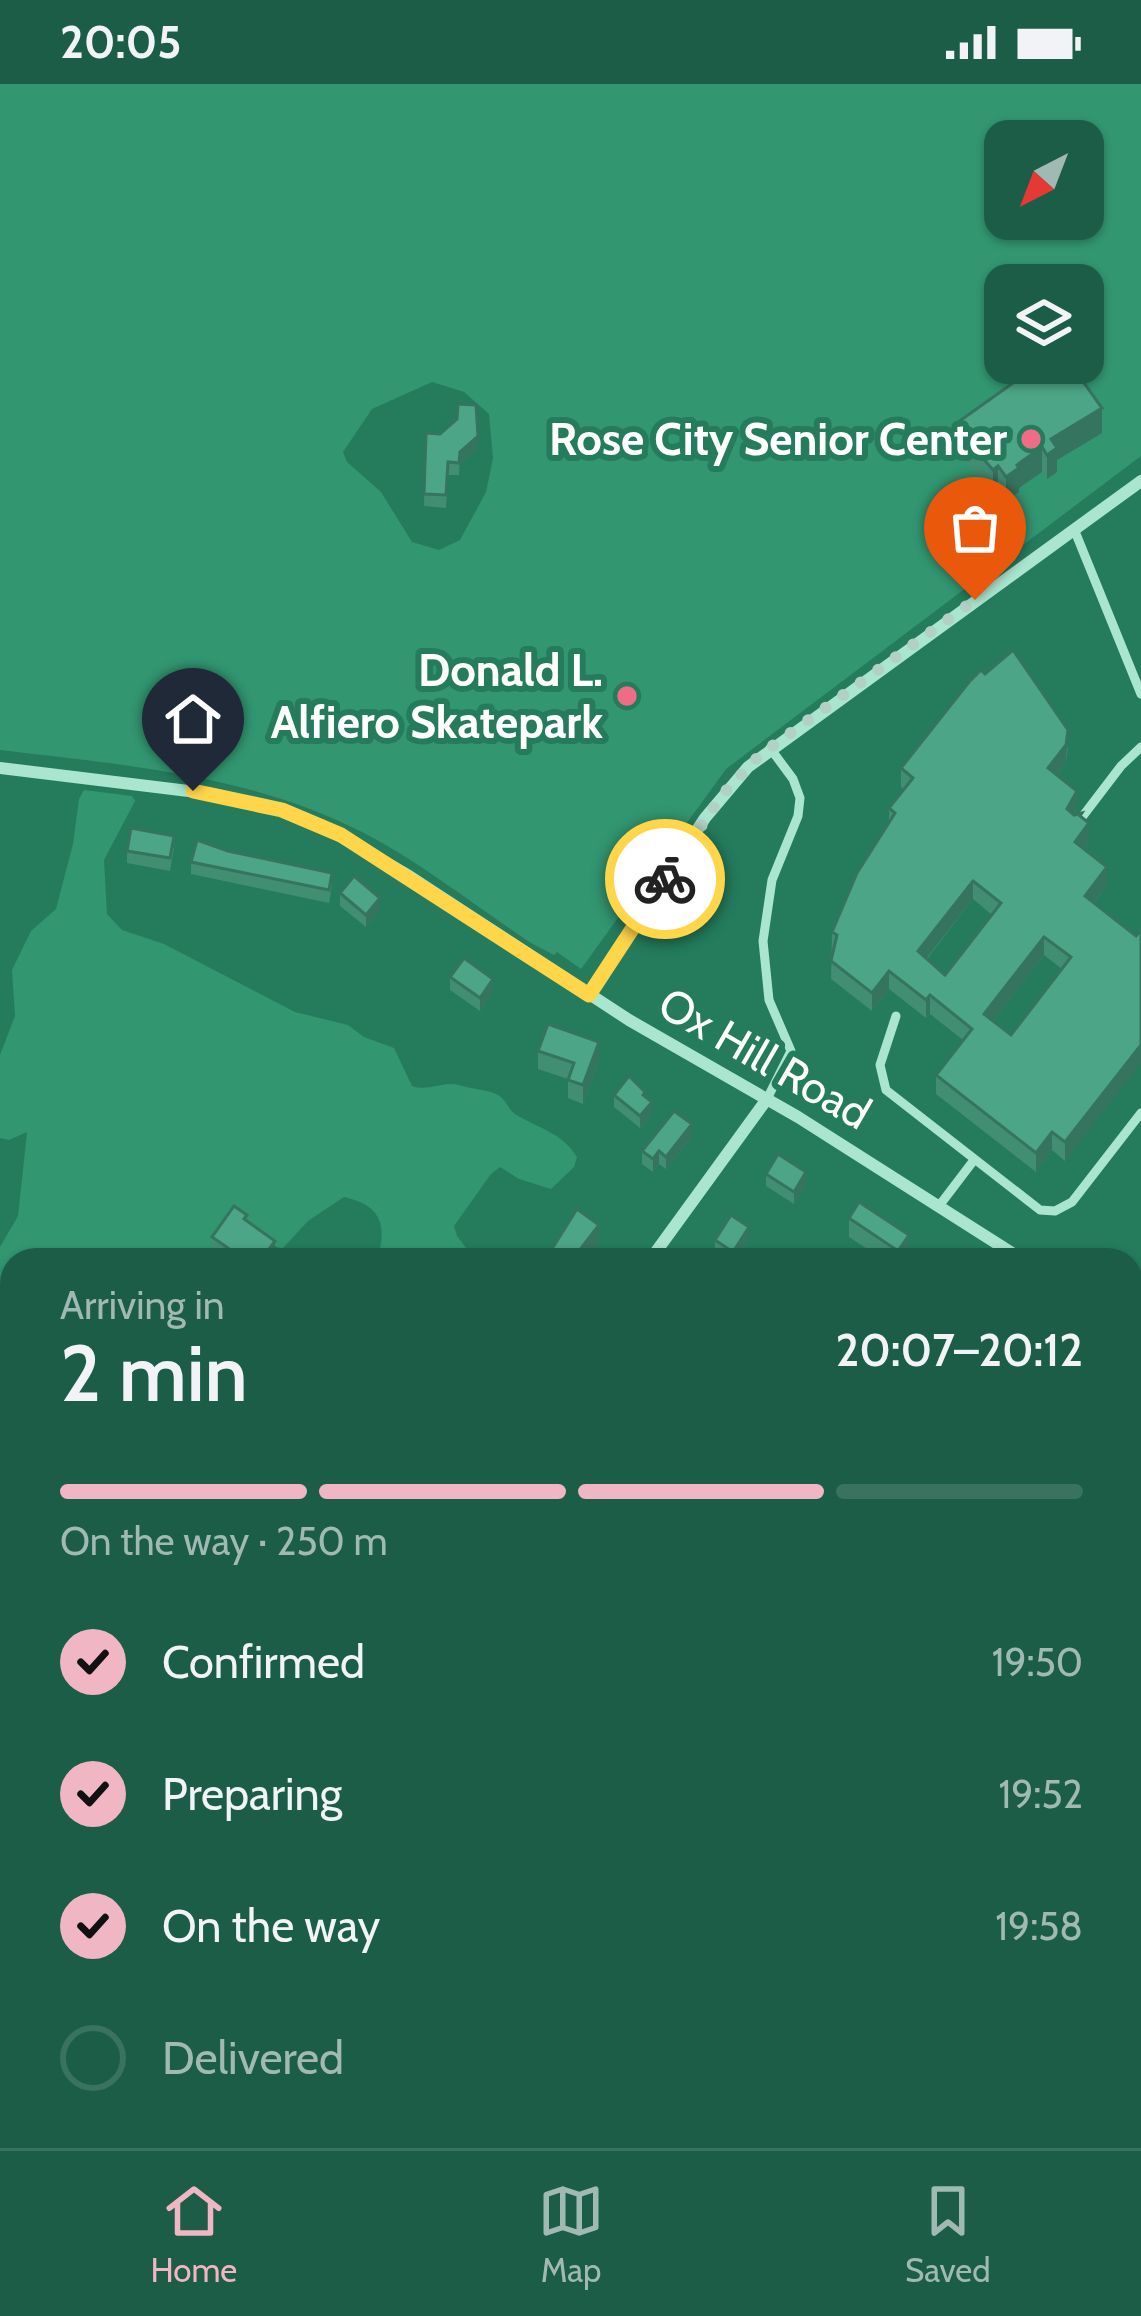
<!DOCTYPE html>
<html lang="en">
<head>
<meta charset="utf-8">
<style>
	:root { --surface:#1b5d46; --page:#24634d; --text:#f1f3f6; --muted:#a0bab3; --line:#39725f; --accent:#f0b6c4 }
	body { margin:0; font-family:Cabin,sans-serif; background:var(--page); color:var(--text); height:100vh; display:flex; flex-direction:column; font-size:45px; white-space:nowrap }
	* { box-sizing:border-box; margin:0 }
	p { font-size:39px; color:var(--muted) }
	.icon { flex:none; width:66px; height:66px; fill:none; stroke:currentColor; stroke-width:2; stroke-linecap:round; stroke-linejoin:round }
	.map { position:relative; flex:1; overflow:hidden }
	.drawer { position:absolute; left:0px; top:1164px; width:1143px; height:900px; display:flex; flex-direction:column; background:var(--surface); border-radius:36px 36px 0 0; box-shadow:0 3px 9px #0004 }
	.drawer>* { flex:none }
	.needle { width:78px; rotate:222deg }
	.controls { position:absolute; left:984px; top:36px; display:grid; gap:24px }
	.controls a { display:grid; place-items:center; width:120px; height:120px; border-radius:24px; background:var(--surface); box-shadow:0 3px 9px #0004; font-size:60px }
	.pin { position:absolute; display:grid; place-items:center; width:102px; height:102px; color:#fff; margin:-123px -51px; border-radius:50% 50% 50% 0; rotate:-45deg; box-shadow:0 0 12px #0007 }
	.pin .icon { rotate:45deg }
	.courier { position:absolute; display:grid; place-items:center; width:120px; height:120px; margin:-60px; border:9px solid #ffd54a; border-radius:50%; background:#fff; color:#222; box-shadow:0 3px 15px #0007 }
	.overview em { font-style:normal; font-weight:600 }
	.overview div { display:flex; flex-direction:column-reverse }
	.overview { display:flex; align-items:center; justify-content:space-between; height:204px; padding:0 60px }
	h1 { font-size:78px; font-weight:600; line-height:90px }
	.bar { display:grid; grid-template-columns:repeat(4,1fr); gap:18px 12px; align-content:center; height:144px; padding:0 60px }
	.bar i { height:15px; border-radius:9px; background:var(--line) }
	.bar .on { background:var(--accent) }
	.bar p { grid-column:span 4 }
	ol { padding:0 60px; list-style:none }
	li { display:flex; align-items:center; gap:36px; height:132px }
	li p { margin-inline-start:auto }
	li .icon { padding:12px; border-radius:50%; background:var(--accent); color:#111; stroke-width:4 }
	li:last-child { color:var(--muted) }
	li i { width:66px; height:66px; border:6px solid var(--line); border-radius:50% }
	.status { display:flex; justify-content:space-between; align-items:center; height:84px; padding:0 60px; background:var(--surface); direction:ltr }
	.status svg { height:33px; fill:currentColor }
	.tabs { display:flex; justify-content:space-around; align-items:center; height:168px; border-top:3px solid var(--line); background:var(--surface); font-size:33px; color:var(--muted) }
	.tabs a { display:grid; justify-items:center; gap:6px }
	.tabs .on { color:var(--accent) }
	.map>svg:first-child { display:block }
	.green { fill:#329671; fill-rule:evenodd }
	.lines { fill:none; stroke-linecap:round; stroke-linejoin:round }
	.lane { stroke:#a9e5cf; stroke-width:9 }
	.street { stroke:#a9e5cf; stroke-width:12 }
	.secondary { stroke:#d2f5e9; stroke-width:24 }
	.wall { fill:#418e73; fill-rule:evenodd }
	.shaded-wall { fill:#35745e }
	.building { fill:#4ca586; stroke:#35745e; stroke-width:3; fill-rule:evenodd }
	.done { stroke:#b2d1c6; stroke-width:12; stroke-dasharray:0 21.6 }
	.route { stroke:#ffd54a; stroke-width:15 }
	.poi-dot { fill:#ef6c87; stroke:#247c5d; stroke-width:4.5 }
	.labels { text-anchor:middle; stroke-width:12; stroke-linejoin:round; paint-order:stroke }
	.poi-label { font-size:45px; font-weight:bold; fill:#fff; stroke:#247c5d; text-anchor:end }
	.street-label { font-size:45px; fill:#fff; stroke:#247c5d }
</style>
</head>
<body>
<div class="status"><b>20:05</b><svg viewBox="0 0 49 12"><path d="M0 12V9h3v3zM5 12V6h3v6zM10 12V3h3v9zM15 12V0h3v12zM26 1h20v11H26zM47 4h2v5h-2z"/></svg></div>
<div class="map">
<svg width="1141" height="2064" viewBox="0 0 1141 2064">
	<rect width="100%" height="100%" fill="#247c5d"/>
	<g class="green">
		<path d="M 0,0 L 1141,0 L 1141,372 L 726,685 L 581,885 L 557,868 L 554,871 L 531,859 C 477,823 416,775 360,747 C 246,690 124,681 0,666 ZM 1005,57 L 1083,57 L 1083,135 L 1005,135 ZM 1005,201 L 1083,201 L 1083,279 L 1005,279 ZM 432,298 L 464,308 L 489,330 L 493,374 L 486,408 L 460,456 L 439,466 L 412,458 L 381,408 L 347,378 L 343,368 L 372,325 Z"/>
		<path d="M 84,706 L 132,712 L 135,717 L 104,776 L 107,830 L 122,846 L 164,860 L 295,928 L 348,941 L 364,953 L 394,964 L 412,1002 C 428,1008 443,997 459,1001 C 471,1005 484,1005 496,1010 C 507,1015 506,1023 515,1030 C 537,1044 562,1048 577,1073 L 574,1083 L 551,1105 L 519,1095 L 500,1083 L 491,1090 L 454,1142 L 457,1152 L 475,1176 L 377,1176 C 388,1141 381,1121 344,1113 L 308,1137 L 282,1165 L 267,1159 L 216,1164 L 216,1176 L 12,1176 L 12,1372 L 0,1375 L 0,1163 L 18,1132 L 27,1048 L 9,1056 L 0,1054 L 0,971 L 15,932 L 12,886 L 31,847 L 56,825 L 73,760 L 79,715 Z"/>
		<polygon points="12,1540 12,1751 0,1752 0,1546"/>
		<polygon points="1141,1910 1141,2064 501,2064 506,2052 1131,2052 1131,1911"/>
	</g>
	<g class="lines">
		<g class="lane">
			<polyline points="1074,445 1141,610"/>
			<polyline points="1076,741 1121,682 1141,663"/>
			<polyline points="896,932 880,981 886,1006 1040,1126 1055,1127 1072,1118 1141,1029"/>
			<polyline points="767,1015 791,967 769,916 763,857 772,796 798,732 800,714 793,695 770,664"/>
			<polyline points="939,1122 974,1076"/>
		</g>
		<g class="street">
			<polyline points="0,684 213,710 282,726 321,741 409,792 629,936 798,1033 1023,1176"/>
			<polyline points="589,911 705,734 748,683 1141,397"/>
			<polyline points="650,1176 767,1015"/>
			<polyline points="1131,1246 1141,1253"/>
			<polyline points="0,2000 12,1987"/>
		</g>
		<g class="secondary">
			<polyline points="1131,1723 1141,1720"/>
			<polyline points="0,1969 12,1968"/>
		</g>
	</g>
	<g class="wall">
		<polygon points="1081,296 1102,349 1057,376 1057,388 1047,395 1042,388 1019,404 1019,408 1006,417 998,406 993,410 954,365 954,341"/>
		<polygon points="426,349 478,364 460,380 459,391 448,391 446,424 424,422"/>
		<path d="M 1068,664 L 1066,679 L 1057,691 L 1077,725 L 1074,731 L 1082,734 L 1089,758 L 1084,765 L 1107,802 L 1094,819 L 1065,1077 L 1052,1066 L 1036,1088 L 936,1010 L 936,991 L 963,956 L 930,930 L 926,934 L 889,905 L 872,927 L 831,895 L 832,848 L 889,739 L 889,724 L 904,705 L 901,703 L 901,684 ZM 973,815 L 992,831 L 945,891 L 927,875 ZM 1044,871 L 1062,885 L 1011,951 L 993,937 Z"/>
		<polygon points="174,764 170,787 127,779 127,767"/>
		<polygon points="191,778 332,801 329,819 191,790"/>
		<polygon points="340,809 380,826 366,843 340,822"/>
		<polygon points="450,893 493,907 480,927 450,906"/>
		<polygon points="538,967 599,976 583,1020 568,1014 568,995 538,985"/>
		<polygon points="614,1011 645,1012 652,1030 640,1044 614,1023"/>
		<polygon points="692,1053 666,1085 659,1080 653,1088 642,1080 642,1067"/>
		<polygon points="766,1090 806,1101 794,1120 766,1102"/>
		<polygon points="849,1134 909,1169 904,1176 884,1176 849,1153"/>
		<polygon points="247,1137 219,1176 212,1171 212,1153"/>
		<polygon points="749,1155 735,1176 726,1176 715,1168 715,1156"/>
		<polygon points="12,1396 12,1455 0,1449 0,1411 1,1412"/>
		<polygon points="44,2052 74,2052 74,2058 68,2064 57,2064"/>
		<polygon points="413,2052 446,2052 446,2055 414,2060"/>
	</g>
	<g class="shaded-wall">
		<polygon points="1102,324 1102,349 1057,376 1057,388 1047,395 1047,371 1051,355"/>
		<polygon points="478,352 478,364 460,380 459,391 460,368"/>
		<polygon points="1042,363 1042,388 1019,404 1019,408 1006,417 1006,393 1017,381"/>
		<polygon points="998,382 998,406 993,410 993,386"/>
		<polygon points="1068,646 1066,679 1048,702 1048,684"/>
		<polygon points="1077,707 1077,725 1067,743 1067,725"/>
		<polygon points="1089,739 1089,758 1075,776 1075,758"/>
		<polygon points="1107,783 1107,802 1085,830 1085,812"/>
		<polygon points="973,797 973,815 918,885 918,867"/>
		<polygon points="380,814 380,826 366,843 366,831"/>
		<polygon points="1044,853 1044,871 984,949 984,930"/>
		<polygon points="889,887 889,905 872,927 872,909"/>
		<polygon points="493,895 493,907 480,927 480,914"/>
		<polygon points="930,911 930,930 926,934 926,916"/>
		<polygon points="599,958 599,976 583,1020 583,1001"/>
		<polygon points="1141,961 1141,980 1065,1077 1065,1058"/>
		<polygon points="652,1018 652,1030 640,1044 640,1032"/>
		<polygon points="692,1040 692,1053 666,1085 666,1073"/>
		<polygon points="1052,1048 1052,1066 1036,1088 1036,1069"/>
		<polygon points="659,1067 659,1080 653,1088 653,1075"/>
		<polygon points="806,1088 806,1101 794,1120 794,1108"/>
		<polygon points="599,1141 599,1160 586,1176 572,1176"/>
		<polygon points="749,1143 749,1155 735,1176 733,1176 733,1168"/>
		<polygon points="909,1151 909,1169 904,1176 898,1176 898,1167"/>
		<polygon points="275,1157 275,1175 261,1176"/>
		<polygon points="1141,1644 1141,1657 1131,1660 1131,1647"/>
		<polygon points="68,2052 74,2052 74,2058 68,2064 62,2064 62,2057"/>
	</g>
	<g class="building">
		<polygon points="1041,279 1077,279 1081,285 1079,292 1102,324 1051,355 1057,364 1047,371 1042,363 1017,381 1019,384 1006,393 998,382 993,386 954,341"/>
		<polygon points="458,320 476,321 478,352 460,368 459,379 448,378 446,411 424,410 426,349 440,350 457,335"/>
		<path d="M 1013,566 L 1068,646 L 1066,661 L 1048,684 L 1077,707 L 1067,725 L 1074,731 L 1082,729 L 1080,732 L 1089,739 L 1075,758 L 1107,783 L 1085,812 L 1136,852 L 1141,846 L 1141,961 L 1065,1058 L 1052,1048 L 1036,1069 L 936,991 L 972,945 L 930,911 L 926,916 L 889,887 L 872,909 L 831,877 L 837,851 L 832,848 L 857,789 L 895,729 L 889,724 L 913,694 L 901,684 L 969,598 L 981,586 L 985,590 ZM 973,797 L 1001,819 L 945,891 L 918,867 ZM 1044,853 L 1071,873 L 1011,951 L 984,930 Z"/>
		<polygon points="131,744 174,752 170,774 127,767"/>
		<polygon points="197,756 228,767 332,789 329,806 191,778"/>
		<polygon points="354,792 380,814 366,831 340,809"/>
		<polygon points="464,874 493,895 480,914 450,893"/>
		<polygon points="548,940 599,958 583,1001 568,996 574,979 538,967"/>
		<polygon points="629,992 645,1008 643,1011 652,1018 640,1032 614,1011"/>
		<polygon points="674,1027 692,1040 666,1073 659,1067 653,1075 642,1067"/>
		<polygon points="778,1070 806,1088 794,1108 766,1090"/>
		<polygon points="859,1118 909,1151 898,1167 849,1134"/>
		<polygon points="234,1122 247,1131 244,1135 275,1157 261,1176 219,1176 228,1164 212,1153"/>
		<polygon points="577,1125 599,1141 572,1176 545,1176"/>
		<polygon points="731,1131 749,1143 733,1168 715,1156"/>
		<polygon points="12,1396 12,1436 0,1431 0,1411 1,1412"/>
		<polygon points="1138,1625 1141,1644 1131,1647 1131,1627"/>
	</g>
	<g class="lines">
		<polyline class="done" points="665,795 723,710 760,671 975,516"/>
		<polyline class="route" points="193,707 282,726 341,751 589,911 665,795"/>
	</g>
	<g class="poi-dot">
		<circle cx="1031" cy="355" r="12"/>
		<circle cx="627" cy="612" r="12"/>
	</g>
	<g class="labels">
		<g class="poi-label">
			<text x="1007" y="371">Rose City Senior Center</text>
			<text x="603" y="602">Donald L.<tspan x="603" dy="52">Alfiero Skatepark</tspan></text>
		</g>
		<g class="street-label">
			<text transform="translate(765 974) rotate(30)" y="16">Ox Hill Road</text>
		</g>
	</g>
</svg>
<div class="controls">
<a><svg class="needle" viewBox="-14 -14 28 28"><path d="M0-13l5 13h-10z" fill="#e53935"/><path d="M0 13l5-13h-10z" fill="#a0bab3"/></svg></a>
<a><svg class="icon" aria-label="layers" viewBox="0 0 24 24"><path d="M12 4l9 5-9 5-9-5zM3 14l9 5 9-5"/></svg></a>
</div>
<div class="pin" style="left:975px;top:516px;background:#ea580c"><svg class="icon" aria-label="bag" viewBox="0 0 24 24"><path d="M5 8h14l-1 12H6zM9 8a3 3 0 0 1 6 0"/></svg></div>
<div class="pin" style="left:193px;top:707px;background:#1f2937"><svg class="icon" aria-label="home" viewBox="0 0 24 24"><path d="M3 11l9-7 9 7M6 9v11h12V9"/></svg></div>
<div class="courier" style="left:665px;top:795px"><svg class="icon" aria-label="bike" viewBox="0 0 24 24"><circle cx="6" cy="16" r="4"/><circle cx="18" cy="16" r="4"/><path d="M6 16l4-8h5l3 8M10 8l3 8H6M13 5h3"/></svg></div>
<section class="drawer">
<div class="overview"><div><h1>2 min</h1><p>Arriving in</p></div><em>20:07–20:12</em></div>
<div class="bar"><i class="on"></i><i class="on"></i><i class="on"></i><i></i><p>On the way · 250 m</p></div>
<ol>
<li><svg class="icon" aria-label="check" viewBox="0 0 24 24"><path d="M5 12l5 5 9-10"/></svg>Confirmed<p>19:50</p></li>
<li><svg class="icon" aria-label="check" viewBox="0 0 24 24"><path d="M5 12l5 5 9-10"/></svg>Preparing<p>19:52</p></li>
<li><svg class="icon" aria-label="check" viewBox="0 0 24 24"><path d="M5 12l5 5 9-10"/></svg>On the way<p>19:58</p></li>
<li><i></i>Delivered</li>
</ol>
</section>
</div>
<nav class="tabs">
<a class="on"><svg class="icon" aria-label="home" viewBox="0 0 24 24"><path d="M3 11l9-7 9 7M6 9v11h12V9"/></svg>Home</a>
<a><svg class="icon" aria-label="map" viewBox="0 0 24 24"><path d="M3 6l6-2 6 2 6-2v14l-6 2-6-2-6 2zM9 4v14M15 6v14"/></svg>Map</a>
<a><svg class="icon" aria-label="saved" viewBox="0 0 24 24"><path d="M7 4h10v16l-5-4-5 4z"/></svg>Saved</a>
</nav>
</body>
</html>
